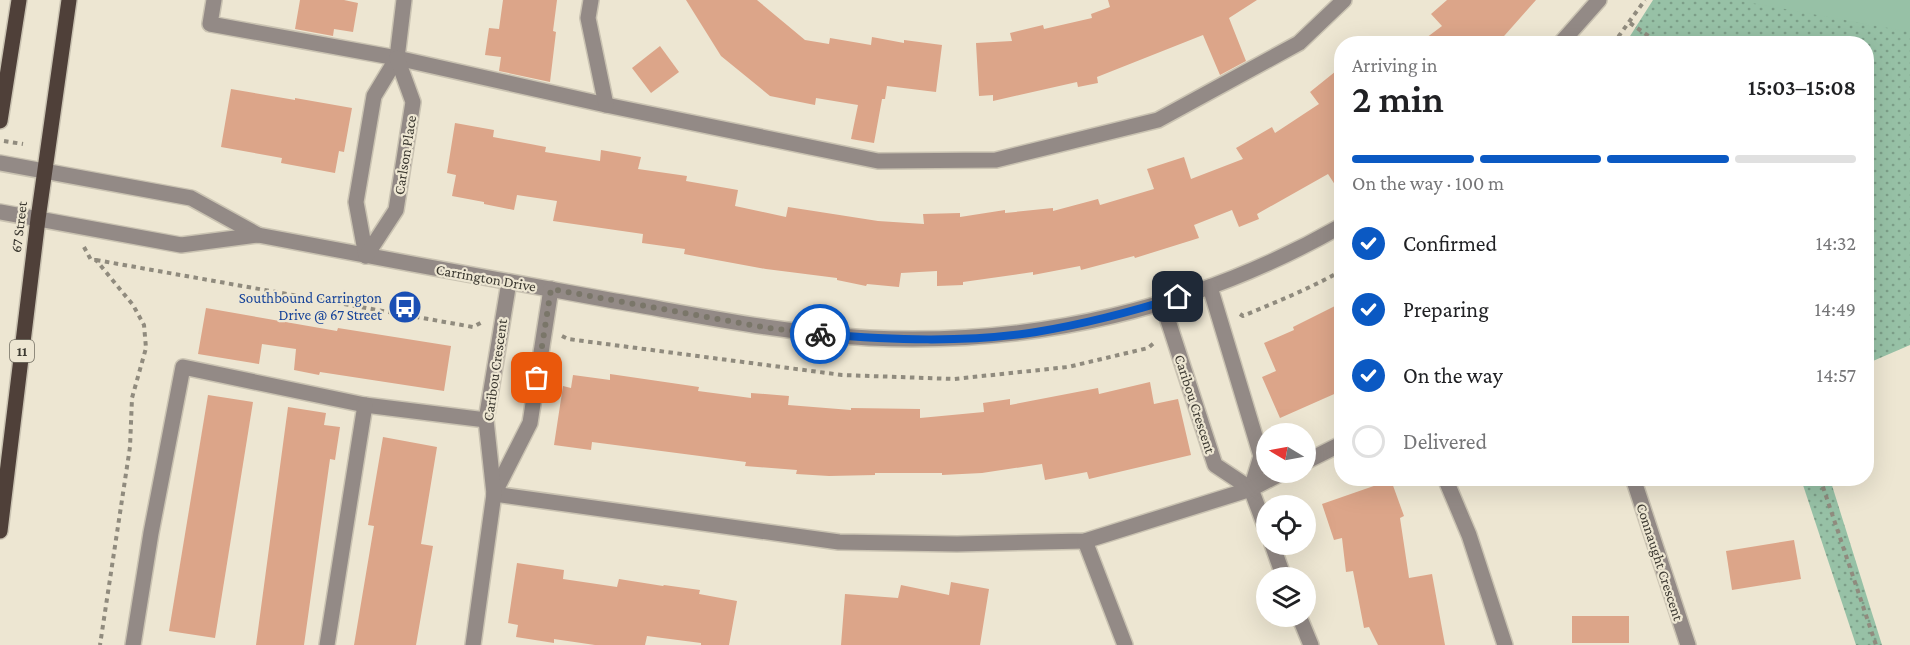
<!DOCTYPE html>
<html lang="en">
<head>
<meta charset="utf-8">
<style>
	:root { --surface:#fff; --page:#f2f2f2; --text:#202124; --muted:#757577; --line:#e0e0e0; --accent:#0b59c3 }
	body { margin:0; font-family:"Crimson Pro",serif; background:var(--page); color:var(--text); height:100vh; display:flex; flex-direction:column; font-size:22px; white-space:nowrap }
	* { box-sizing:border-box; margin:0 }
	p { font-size:20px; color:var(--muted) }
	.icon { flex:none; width:33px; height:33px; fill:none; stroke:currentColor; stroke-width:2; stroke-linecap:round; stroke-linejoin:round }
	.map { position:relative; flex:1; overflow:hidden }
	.drawer { position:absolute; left:1334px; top:36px; width:540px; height:450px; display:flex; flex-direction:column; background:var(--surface); border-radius:24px; box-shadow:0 6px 24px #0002 }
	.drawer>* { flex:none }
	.needle { width:39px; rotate:280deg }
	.controls { position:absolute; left:1256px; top:423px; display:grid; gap:12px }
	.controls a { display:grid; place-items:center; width:60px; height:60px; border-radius:50%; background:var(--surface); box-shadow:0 6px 24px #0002; font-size:30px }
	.pin { position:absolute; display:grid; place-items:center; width:51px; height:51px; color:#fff; margin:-26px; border-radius:12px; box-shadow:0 3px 9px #0006 }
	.courier { position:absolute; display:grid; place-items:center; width:60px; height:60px; margin:-30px; border:4px solid #0b59c3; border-radius:50%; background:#fff; color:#222; box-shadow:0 2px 8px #0007 }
	.overview em { font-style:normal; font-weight:600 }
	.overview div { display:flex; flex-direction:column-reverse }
	.overview { display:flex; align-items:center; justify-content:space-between; height:102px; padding:0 18px }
	h1 { font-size:39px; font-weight:600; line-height:45px }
	.bar { display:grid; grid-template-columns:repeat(4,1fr); gap:9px 6px; align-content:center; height:72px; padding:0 18px }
	.bar i { height:8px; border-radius:4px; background:var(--line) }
	.bar .current { background:var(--accent) }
	.bar p { grid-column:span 4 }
	ol { padding:0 18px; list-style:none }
	li { display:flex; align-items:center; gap:18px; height:66px }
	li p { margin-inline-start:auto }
	li .icon { padding:6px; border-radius:50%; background:var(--accent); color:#fff; stroke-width:4 }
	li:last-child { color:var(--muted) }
	li i { width:33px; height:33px; border:3px solid var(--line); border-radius:50% }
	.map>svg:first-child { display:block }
	.park { fill:url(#park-dots) }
	.garden { fill:#97c1a6 }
	.building { fill:#dca589 }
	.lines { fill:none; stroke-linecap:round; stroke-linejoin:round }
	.minor-casing { stroke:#cac3b2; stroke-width:18 }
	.major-casing { stroke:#cac3b2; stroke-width:18 }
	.path { stroke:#908b7e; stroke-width:4; stroke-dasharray:4.5 4.5; stroke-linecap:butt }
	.minor { stroke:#938a86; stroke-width:15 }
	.major { stroke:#4f4039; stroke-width:15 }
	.done { stroke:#7a7669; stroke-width:6; stroke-dasharray:0 10.8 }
	.route { stroke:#0b59c3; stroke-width:8 }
	.labels { text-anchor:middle; stroke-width:4.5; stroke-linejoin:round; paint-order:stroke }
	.shield { fill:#ede6d2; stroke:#716d61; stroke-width:1.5 }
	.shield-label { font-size:14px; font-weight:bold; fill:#3c3931 }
	.street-label { font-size:15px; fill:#3c3931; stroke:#ede6d2 }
	.transit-label { font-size:15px; fill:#164399; stroke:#ede6d2; text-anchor:end }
</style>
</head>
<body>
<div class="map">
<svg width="1910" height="645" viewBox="0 0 1910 645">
	<defs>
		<pattern id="park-dots" width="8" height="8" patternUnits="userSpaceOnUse" patternTransform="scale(1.5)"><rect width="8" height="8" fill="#97c1a6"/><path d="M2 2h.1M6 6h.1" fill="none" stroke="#7c9e88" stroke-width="1.8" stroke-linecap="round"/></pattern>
	</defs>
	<rect width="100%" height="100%" fill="#ede6d2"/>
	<g class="park">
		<polygon points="1653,0 1910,0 1910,345 1866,364 1866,44 1625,44"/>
		<polygon points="1801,479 1830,479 1882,645 1856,645"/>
	</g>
	<polygon class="garden" points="1741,0 1910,0 1910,32 1741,1"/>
	<g class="building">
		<polygon points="300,0 344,0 358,3 353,32 334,29 333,36 295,29"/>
		<polygon points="503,0 557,0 553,31 556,32 550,82 499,71 501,57 485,55 489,28 499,29"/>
		<polygon points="686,0 757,0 805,40 829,44 830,38 871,45 872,37 904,43 904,40 942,45 936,92 887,86 885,99 882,99 874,143 851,139 858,105 816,98 815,105 770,96 721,56"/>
		<polygon points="1108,0 1257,0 1229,18 1246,61 1220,75 1203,35 1097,77 1098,83 1078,87 1077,82 993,101 993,95 979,96 976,43 1012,41 1010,33 1043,25 1044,29 1092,18 1091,14 1110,7"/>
		<polygon points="1447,0 1536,0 1497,44 1418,44 1442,26 1431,14"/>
		<polygon points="660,46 679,72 651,93 632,68"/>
		<polygon points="1341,67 1341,194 1328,174 1257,214 1259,219 1239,227 1232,210 1194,225 1199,238 1135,258 1134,256 1081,270 1080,266 1033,275 1033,272 963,282 963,285 937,286 937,271 901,273 899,287 867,284 866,286 837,280 837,278 766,269 684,254 685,249 642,243 643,234 553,221 557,201 517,195 514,210 484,204 484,202 452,196 456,175 447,173 455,123 494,130 493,137 546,147 545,152 600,161 601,150 641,157 638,169 687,176 686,181 738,190 735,206 786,217 788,207 878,221 924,224 923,214 960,213 960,217 1005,210 1005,213 1053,208 1053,211 1098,199 1100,205 1154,189 1147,169 1184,157 1191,179 1243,159 1236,148 1272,127 1275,133 1319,104 1310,92"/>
		<polygon points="231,89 295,100 295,98 352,108 344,152 339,151 335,173 281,163 282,158 221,147"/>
		<polygon points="1341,303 1341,391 1280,418 1262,377 1276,371 1264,343 1294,330 1293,327"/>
		<polygon points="206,308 337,331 338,328 451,346 444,391 320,372 319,375 294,370 296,349 262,344 259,364 198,354"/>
		<polygon points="610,374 699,387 698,391 751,398 751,393 789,396 788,405 851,410 851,408 920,409 920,418 984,412 983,403 1010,399 1010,405 1098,388 1099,394 1150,382 1154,404 1178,399 1191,455 1089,479 1087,472 1045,480 1042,464 982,473 942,475 942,473 875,473 875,475 829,476 796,474 797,470 745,466 746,462 592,442 591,450 554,445 563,386 571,388 573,375 610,380"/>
		<polygon points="208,395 253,402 215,638 169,631"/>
		<polygon points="288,407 326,413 324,425 340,427 335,460 330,459 304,645 256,645"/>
		<polygon points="383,437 437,447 421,544 433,546 416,645 354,645 374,526 368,525"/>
		<polygon points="1391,480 1404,516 1400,518 1409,578 1432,574 1445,645 1378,645 1369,627 1364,628 1353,571 1346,572 1342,538 1334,540 1322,504"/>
		<polygon points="1794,540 1801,579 1732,590 1726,551"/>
		<polygon points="517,563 564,570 563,579 617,587 619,579 663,586 664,585 700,590 699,594 737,601 729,645 701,645 701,643 647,636 645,645 595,645 554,639 554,643 516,637 518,625 508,623"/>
		<polygon points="951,582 989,589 980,645 841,645 845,594 898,598 901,585 949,595"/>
		<rect x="1572" y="616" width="57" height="27"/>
	</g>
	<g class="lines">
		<defs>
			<g id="minor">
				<polyline points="214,0 210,24 397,58 606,105 878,161 996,160 1158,120 1299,43 1344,0"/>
				<polyline points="591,0 588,18 606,105"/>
				<polyline points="1560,44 1599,0"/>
				<polyline points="0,163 191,198 258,235"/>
				<path d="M 0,212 L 181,245 L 258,235 C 373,257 489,278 604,299 C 692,314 780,333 869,338 C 1035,346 1197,308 1341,226"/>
				<polyline points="366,256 356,202 374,96 397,58 404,0"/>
				<polyline points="366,256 396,210 413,102 397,58"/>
				<polyline points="1210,287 1261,456 1251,489 1266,529"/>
				<polyline points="1162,302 1215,465 1251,489"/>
				<polyline points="1305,462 1341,444"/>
				<polyline points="1445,478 1469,535 1505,645"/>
				<polyline points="1633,478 1688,645"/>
				<polyline points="494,494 839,542 957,544 1085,541 1251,489 1284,472"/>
				<polyline points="494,494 530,423 551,289"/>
				<polyline points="1085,541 1125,645"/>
				<polyline points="1272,544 1284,578"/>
				<polyline points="1299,616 1311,645"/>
				<polyline points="133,645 151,533 183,367 365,405 486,420"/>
				<polyline points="327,645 365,405"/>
				<polyline points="473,645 494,494 486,420 509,282"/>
			</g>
			<g id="major">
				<polyline points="0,121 19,0"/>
				<polyline points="0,531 38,219 69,0"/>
			</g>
		</defs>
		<use href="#minor" class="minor-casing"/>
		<use href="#major" class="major-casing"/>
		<g class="path">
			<polyline points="1630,23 1660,44"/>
			<polyline points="1613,44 1645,0"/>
			<polyline points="4,141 23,144"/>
			<polyline points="84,247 91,260 96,260 133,305 144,325 146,348 132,398 130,447 100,645"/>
			<polyline points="96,260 473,327 484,321"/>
			<path d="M 1240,314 L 1243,316 C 1276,302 1309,289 1341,271"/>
			<polyline points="562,336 568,339 842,375 954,379 1068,367 1148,348 1155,342"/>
			<polyline points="1820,478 1876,645"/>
		</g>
		<use href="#minor" class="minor"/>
		<use href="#major" class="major"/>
	</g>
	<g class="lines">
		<polyline class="done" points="537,378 551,289 768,328 820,334"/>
		<path class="route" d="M 820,334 C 891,340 965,343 1036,332 C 1084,324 1131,312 1178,297"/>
	</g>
	<defs>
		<symbol id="bus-disc" viewBox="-11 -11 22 22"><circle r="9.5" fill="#1a4fb4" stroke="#ede6d2"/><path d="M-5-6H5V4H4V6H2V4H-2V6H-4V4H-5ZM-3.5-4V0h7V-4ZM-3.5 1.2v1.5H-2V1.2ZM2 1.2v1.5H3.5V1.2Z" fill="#fff"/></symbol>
	</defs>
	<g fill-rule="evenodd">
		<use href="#bus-disc" x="386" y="288" width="38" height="38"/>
	</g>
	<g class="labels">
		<rect class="shield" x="10" y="340" width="24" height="22" rx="4.5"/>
		<g class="shield-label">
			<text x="22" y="356">11</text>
		</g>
		<g class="street-label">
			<text transform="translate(405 155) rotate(-81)" y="5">Carlson Place</text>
			<text transform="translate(19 227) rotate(-83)" y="5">67 Street</text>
			<text transform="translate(486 278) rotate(10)" y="5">Carrington Drive</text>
			<text transform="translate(495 370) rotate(-82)" y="5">Caribou Crescent</text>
			<text transform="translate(1195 404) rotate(72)" y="5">Caribou Crescent</text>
			<text transform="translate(1660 562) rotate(72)" y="5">Connaught Crescent</text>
		</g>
		<g class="transit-label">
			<text x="382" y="303">Southbound Carrington<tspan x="382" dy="17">Drive @ 67 Street</tspan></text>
		</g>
	</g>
</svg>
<div class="controls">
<a><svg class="needle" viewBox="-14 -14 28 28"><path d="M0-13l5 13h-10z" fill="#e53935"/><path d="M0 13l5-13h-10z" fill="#757577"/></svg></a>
<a><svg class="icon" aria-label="locate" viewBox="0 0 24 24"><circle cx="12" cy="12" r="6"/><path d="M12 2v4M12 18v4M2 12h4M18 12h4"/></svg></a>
<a><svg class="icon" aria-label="layers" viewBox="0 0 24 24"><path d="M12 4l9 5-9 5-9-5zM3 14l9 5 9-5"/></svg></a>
</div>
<div class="pin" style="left:537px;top:378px;background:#ea580c"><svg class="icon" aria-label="bag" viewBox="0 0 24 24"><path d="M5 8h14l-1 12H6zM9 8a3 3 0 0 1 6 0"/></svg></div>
<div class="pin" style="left:1178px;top:297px;background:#1f2937"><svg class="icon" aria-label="home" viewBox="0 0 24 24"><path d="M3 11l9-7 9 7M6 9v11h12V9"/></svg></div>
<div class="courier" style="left:820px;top:334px"><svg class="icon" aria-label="bike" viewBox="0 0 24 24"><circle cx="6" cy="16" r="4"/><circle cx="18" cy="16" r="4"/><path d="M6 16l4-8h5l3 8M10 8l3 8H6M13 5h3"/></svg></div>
<section class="drawer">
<div class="overview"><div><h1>2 min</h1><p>Arriving in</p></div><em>15:03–15:08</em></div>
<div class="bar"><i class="current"></i><i class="current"></i><i class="current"></i><i></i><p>On the way · 100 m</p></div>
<ol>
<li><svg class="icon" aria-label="check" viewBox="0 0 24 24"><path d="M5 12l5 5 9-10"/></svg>Confirmed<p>14:32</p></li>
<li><svg class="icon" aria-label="check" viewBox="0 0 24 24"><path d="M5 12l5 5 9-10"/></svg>Preparing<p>14:49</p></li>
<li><svg class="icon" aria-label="check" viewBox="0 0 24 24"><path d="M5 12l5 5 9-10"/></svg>On the way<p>14:57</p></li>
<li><i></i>Delivered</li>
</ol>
</section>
</div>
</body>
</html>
